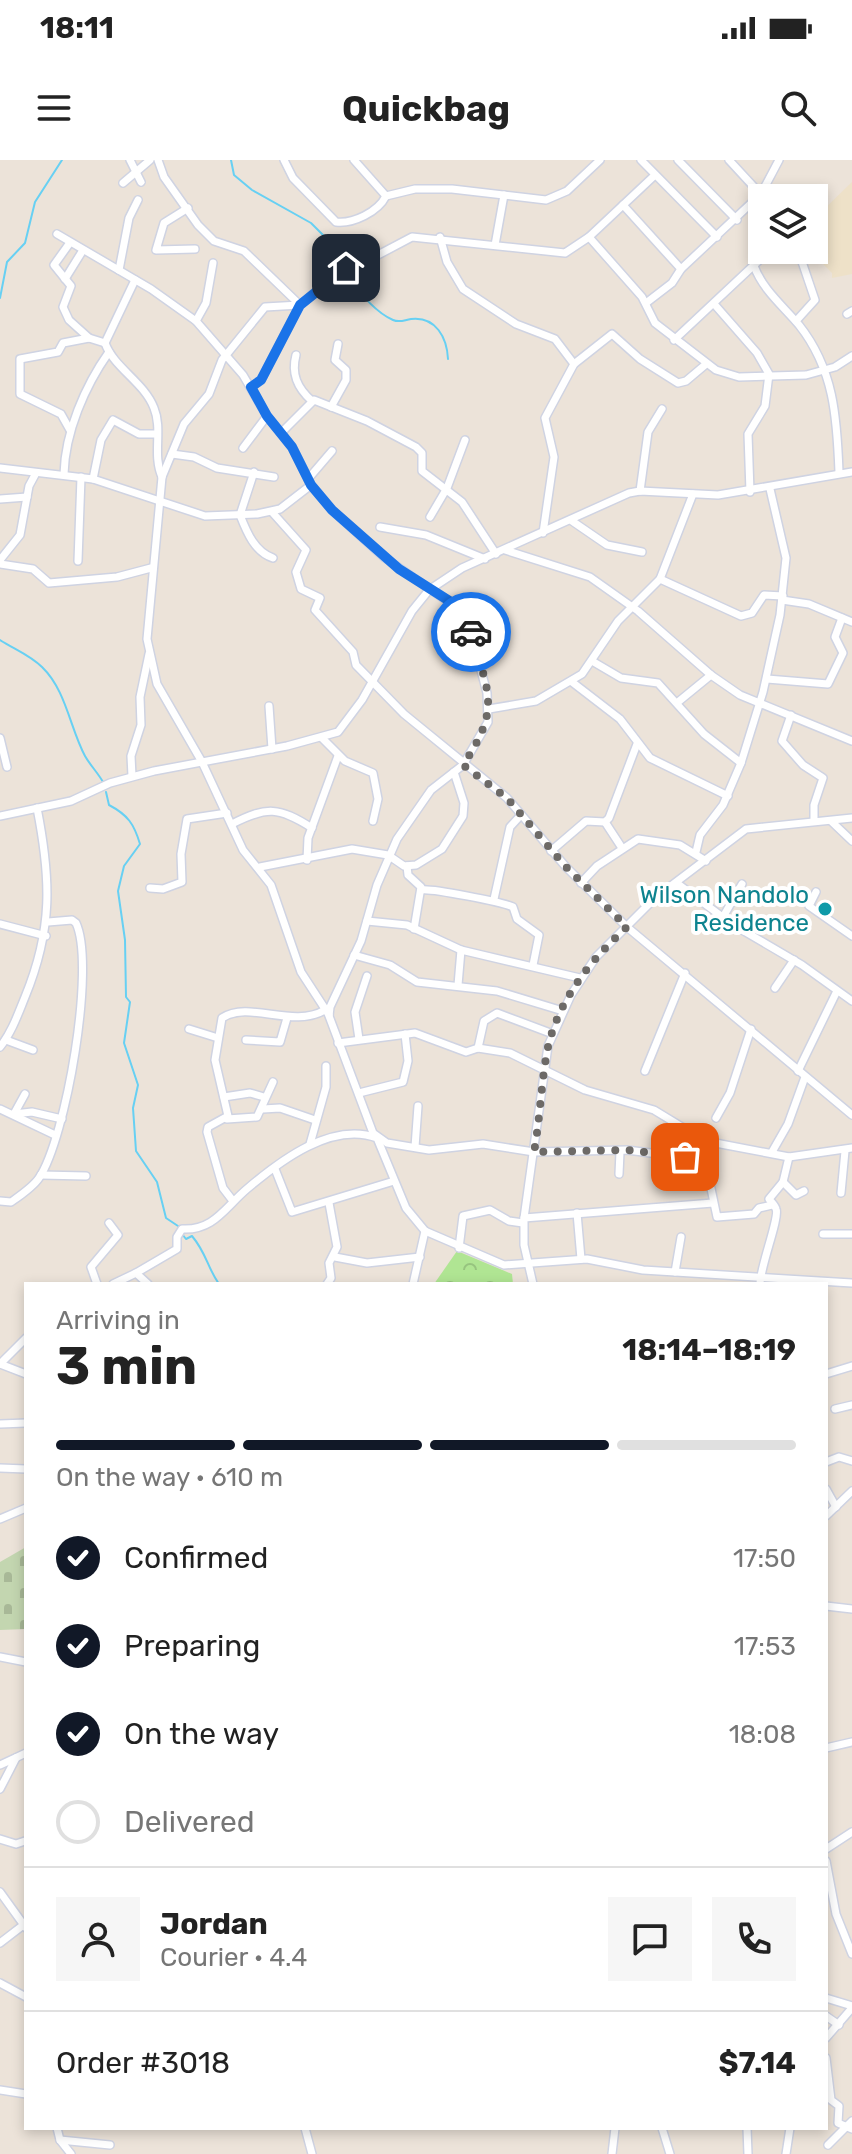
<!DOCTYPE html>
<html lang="en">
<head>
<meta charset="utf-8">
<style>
	:root { --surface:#fff; --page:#f6f6f6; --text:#222; --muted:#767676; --line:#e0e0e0; --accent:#111827 }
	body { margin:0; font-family:Rubik,sans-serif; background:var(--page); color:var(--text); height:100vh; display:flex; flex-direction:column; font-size:30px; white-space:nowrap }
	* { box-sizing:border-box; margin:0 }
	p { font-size:26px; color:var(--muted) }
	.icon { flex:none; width:44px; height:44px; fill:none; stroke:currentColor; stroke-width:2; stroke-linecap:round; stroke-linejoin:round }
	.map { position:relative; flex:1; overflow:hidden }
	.sheet { position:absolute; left:24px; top:1122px; width:804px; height:848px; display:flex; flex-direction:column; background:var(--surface); border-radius:0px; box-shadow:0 4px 12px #0003 }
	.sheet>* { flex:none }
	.tools { position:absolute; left:748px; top:24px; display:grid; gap:16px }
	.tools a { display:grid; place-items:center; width:80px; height:80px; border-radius:0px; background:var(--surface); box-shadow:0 4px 12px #0003; font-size:40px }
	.pin { position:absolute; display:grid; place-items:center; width:68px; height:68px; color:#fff; margin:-34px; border-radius:16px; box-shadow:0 4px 12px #0006 }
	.courier { position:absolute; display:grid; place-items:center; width:80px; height:80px; margin:-40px; border:6px solid #1a73e8; border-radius:50%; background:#fff; color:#222; box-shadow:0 2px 10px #0007 }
	.head em { font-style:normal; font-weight:700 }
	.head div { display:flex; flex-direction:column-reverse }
	.head { display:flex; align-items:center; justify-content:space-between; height:136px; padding:0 32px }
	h1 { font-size:52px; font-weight:700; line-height:60px }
	.bar { display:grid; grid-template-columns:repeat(4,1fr); gap:12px 8px; align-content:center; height:96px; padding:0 32px }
	.bar i { height:10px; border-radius:6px; background:var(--line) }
	.bar .on { background:var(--accent) }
	.bar p { grid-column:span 4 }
	.line { display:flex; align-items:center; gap:20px; padding:0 32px; border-top:2px solid var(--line) }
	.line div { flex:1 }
	.round { display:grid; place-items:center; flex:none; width:84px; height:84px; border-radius:0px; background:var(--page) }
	ol { padding:0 32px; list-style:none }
	li { display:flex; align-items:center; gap:24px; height:88px }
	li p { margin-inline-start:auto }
	li .icon { padding:8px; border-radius:50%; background:var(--accent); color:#fff; stroke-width:4 }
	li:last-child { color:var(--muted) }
	li i { width:44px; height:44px; border:4px solid var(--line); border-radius:50% }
	.status { display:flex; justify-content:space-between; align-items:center; height:56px; padding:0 40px; background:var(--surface); direction:ltr }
	.status svg { height:22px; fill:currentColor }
	header { display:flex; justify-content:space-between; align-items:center; height:104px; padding:0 32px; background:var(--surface); font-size:36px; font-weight:700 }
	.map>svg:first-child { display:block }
	.education { fill:#eee1c8 }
	.forest { fill:url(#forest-crowns) }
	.cemetery { fill:url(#cemetery-stones) }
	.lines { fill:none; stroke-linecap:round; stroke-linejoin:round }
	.stream { stroke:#67d0f3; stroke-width:2 }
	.minor-casing { stroke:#cfd3e2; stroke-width:10 }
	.minor { stroke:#fff; stroke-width:7 }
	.done { stroke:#6d6a67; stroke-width:8; stroke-dasharray:0 14.4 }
	.route { stroke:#1a73e8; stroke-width:10 }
	.culture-dot { fill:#0f9aa8; stroke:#fff; stroke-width:3 }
	.labels { text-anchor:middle; stroke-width:8; stroke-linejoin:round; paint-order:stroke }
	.culture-label { font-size:24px; fill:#0d838f; stroke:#fff; text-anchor:end }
</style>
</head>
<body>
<div class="status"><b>18:11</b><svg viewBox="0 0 49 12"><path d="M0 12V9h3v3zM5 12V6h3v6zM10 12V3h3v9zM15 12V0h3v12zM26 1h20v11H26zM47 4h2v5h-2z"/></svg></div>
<header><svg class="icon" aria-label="menu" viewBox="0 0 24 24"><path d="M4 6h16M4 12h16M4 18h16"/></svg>Quickbag<svg class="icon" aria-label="search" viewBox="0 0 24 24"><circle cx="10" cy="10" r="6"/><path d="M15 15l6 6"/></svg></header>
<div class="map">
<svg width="852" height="1994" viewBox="0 0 852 1994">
	<defs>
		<pattern id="forest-crowns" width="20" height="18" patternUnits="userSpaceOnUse" patternTransform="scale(2)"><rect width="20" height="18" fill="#b0e593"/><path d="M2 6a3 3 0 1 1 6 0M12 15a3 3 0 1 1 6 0" fill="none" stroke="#97c47f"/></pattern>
		<pattern id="cemetery-stones" width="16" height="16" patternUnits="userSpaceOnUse" patternTransform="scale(2)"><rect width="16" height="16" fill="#c3d6b0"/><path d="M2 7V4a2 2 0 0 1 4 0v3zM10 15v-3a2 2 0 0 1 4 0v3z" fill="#a8b897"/></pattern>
	</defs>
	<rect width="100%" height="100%" fill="#ece3d9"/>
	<polygon class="education" points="852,22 852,114 832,118 832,113 809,90 814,90 814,59"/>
	<polygon class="forest" points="457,1091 512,1114 513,1124 434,1124"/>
	<polygon class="cemetery" points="26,1387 26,1469 0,1470 0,1402"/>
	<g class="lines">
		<g class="stream">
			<polyline points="231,0 234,15 252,30 311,63 352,104"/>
			<path d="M 354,110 L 352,121 C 361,135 377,153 393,160 C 400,163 404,160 411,159 C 436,156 447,178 448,199"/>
			<polyline points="0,138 7,102 25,83 35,42 62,0"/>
			<path d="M 0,480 C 14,489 30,495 42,507 C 66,530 70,568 85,596 C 90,605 98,613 103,622"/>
			<path d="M 106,632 L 109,645 C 128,655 134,664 140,684 L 124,706 L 118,731 L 125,780 L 126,837 L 130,842 L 124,883 L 138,925 L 133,948 L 136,991 L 157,1022 L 166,1058 L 178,1066"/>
			<path d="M 182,1074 L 186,1079 L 192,1076 C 207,1094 207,1107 219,1124"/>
		</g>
		<defs>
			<g id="minor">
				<polyline points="130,0 141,22"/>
				<polyline points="158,0 164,17 198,65 214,81 244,91 300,145 261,220 251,227"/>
				<path d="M 284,0 L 293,18 L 336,62 C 353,64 378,52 386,36"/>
				<polyline points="354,0 386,36 415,29 452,29 546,40 567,31 600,0"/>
				<polyline points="641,0 717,77"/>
				<polyline points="678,0 737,60"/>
				<polyline points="729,0 764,38"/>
				<polyline points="123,23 150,0"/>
				<polyline points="623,45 681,109"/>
				<polyline points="188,48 164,63 156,90 195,89"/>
				<polyline points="57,74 151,129 196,161 243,215 267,256 292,287 311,325 332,350 385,398 466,454 487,533 488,562 463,605 431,630 397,679 377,725 361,781 330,847 329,856 373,973 387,983 429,990 483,984 534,992 627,990 705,1000 717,1057 754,1054 759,1048 772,1045"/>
				<polyline points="440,77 447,102 463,129 516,164 555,179 574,204"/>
				<polyline points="589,77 642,137 655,163 716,210 739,217 806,215 835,207 852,196"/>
				<polyline points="69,84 54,105 71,126 63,147 69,160 89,178"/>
				<polyline points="495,85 504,35"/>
				<path d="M 754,106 C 763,130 783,146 799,165 C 834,209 837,258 839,312"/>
				<polyline points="119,110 129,58 138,40"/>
				<polyline points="65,119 83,90"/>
				<path d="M 135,120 L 105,183 C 114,208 144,222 154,248 C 163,270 152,294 162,317"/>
				<polyline points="646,143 672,123 681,109 761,34 779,0"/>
				<polyline points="715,145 757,193 769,214 765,246 748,274 750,332"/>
				<polyline points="847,154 852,151"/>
				<polyline points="196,161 206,143 213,103"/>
				<polyline points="796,161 815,140 798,90"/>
				<polyline points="674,180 770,90"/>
				<path d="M 296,195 C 291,214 297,228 312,241"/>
				<polyline points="331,247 346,220 346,210 335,200 338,184"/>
				<polyline points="70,270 61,254 20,234 20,199 58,192 63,183 89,178 105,183"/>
				<polyline points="282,272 314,240 367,261 416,287 422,293 422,311 462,342 496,394"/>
				<polyline points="243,288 267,256"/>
				<polyline points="172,294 194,297 217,308 274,317"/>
				<polyline points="0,308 93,319 205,356 257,354 280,349 311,325"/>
				<path d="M 254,312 L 240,355 C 247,373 255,392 273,398"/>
				<path d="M 64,314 C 65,272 85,226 109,192"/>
				<polyline points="93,319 101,280 113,260 139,274 157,274"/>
				<polyline points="308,319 332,291"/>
				<polyline points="640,331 648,272 662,249"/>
				<polyline points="0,339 27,337"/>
				<polyline points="272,352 306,390 296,412 301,429 320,438 315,450 353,492 356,505 404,554 507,638 566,707 627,767 852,955"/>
				<polyline points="430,357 447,328 465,280"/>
				<polyline points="572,361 607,385 642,392"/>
				<polyline points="380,367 426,375 485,399"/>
				<polyline points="543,373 554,297 545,258 574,204 612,174 640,199 678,223 686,221 705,205"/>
				<polyline points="505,390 590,417 638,451 711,515 740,535 852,581"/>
				<polyline points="0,400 20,375 29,326 36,313"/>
				<polyline points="78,401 81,317"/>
				<polyline points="0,404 33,409 49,423 117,417 151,408"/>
				<polyline points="660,419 741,456 752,453 764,435 783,436"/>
				<polyline points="782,440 809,444 852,462"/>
				<polyline points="592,501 621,518 658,523 704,574 741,603"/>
				<polyline points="767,519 828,524 843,493 835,477 842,458"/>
				<polyline points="572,522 620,559 650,598 728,636"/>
				<polyline points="678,542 711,515"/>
				<polyline points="269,546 272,589"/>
				<polyline points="489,549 536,541 582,514 618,461 660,419 693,334"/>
				<polyline points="791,555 782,581 803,605 823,618 814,645 814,661"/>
				<polyline points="0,578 7,607"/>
				<polyline points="322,578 345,601 373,613 378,639 373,661"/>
				<polyline points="132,616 131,596 141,565 140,537 149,494"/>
				<polyline points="0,656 71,641 110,623 154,611 287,586 338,572 362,540 412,451 429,430 462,408 629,333 640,331 718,335 852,312"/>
				<polyline points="831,661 852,681"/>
				<polyline points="605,662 622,688"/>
				<path d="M 232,664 C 267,646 279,647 312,668"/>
				<polyline points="551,691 586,661 605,662 609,658 637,584"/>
				<polyline points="696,692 700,675 723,645 741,603 763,532 780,455 786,398 770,329"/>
				<polyline points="307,700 308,678 338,596"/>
				<polyline points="407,706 408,715 421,727 414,769"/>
				<polyline points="260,707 352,689 388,695 404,706 416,705 442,689 463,656 464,643 454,612"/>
				<polyline points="581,723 597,706 638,679 680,685 706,701"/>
				<polyline points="678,724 732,764 802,805 852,841"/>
				<polyline points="150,728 163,729 182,722 181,694 187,659 227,653"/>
				<path d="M 421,730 C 431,728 502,742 513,747 L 517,759 L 539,775 L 533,805"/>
				<polyline points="816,732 809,746 852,776"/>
				<polyline points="494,739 510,667 521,655"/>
				<polyline points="723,757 742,724"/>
				<polyline points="367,761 407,765 461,790 580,818"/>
				<polyline points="0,764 46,776"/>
				<polyline points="354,795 390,805 417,822 497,831 563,851"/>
				<polyline points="458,825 461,790"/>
				<polyline points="775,828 794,800"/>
				<polyline points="329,855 301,812 271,725 243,690 202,602 157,524 147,479 162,317 184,264 209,234 222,200 265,147 300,145 341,110 359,105 412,77 565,93 589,77 655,15"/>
				<polyline points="189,869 218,878"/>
				<polyline points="359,879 355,852 367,816"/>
				<polyline points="6,880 33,890"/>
				<polyline points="246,880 280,882 287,858"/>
				<polyline points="338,883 415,873 466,892 478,888 510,893 585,930 654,950 705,981 789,997 852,988"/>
				<path d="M 0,887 C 12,872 18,854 25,837 C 53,769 51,719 37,648"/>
				<polyline points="478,888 484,861 497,853 553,874"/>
				<polyline points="645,911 685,813"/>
				<polyline points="798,911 836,833"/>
				<polyline points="359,933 403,922 408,901 405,874"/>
				<polyline points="224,937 250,933 264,937"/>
				<polyline points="0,949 55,975"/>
				<polyline points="263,949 280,948 315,960"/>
				<polyline points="14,954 32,952 62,959"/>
				<polyline points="14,954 25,934"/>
				<polyline points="716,958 730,933 751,869"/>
				<polyline points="227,959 257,957 273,922"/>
				<polyline points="310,984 326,927 326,906"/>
				<polyline points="415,987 418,946"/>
				<polyline points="772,992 788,964 805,917"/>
				<polyline points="275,1009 292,1052 394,1021"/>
				<polyline points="619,1014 620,992"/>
				<polyline points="41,1015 86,1016"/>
				<polyline points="783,1022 796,1035 804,1031"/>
				<polyline points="841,1033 845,991"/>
				<path d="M 0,1041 L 11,1042 C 21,1035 33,1027 39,1018 C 66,978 96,806 76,763 L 72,760 L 48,762"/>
				<path d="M 233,1041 L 223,1028 L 207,972 L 208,967 L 228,956 L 215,900 L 222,858 C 250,840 292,869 325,850"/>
				<polyline points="577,1053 581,1099"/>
				<polyline points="524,1058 713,1043"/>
				<polyline points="823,1074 852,1074"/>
				<polyline points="459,1088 463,1056 490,1050 509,1061 523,1063"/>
				<polyline points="335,1097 367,1103 420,1097"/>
				<polyline points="675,1112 681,1077"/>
				<path d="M 136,1113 L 177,1089 L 177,1077 L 182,1069 C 214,1071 225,1047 248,1028 C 280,1001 332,961 377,978 L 406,1048 L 425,1071 L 504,1105 L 587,1099 L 643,1110 L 852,1123"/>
				<polyline points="97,1124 91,1107 118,1075 109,1063"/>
				<polyline points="113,1124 136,1113 148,1124"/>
				<polyline points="327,1124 331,1118 329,1103 337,1087 329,1043"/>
				<polyline points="413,1124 425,1071"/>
				<polyline points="533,1124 524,1085 524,1058 548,886 571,835 596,797 655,738 746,669 852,658"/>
				<path d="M 760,1124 C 760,1107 780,1057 776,1049 C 775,1045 771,1042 769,1039 L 783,1022 L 789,997"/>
				<polyline points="0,1204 26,1178"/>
				<polyline points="0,1204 26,1214"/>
				<polyline points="826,1214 852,1206"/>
				<polyline points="835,1249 852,1245"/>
				<polyline points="0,1264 26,1263"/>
				<polyline points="826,1302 839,1297 852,1301"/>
				<polyline points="0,1308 26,1309"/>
				<polyline points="826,1329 836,1347"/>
				<polyline points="826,1356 852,1331"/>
				<polyline points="0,1359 26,1348"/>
				<polyline points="826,1446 852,1449"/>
				<polyline points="0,1497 26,1502"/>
				<polyline points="826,1588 852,1582"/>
				<polyline points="0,1605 26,1593"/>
				<polyline points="0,1629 16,1598"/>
				<polyline points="0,1679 16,1684 25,1681"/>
				<polyline points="826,1689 852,1672"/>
				<polyline points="826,1701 836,1754 852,1794"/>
				<polyline points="0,1732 26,1768"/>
				<polyline points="0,1783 26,1763"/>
				<polyline points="0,1823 26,1837"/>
				<polyline points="826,1838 852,1846"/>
				<polyline points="826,1856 839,1865"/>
				<polyline points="826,1878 852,1848"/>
				<polyline points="826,1898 831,1940 839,1946 838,1963 852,1969"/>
				<polyline points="0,1930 26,1934"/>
				<polyline points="57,1968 60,1980 71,1994"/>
				<polyline points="305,1968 312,1994"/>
				<polyline points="662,1968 670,1994"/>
				<polyline points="747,1968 748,1994"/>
				<polyline points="60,1980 110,1985"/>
				<polyline points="828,1985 852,1961"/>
				<polyline points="612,1994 615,1968"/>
				<polyline points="786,1994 790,1968"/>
			</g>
		</defs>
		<use href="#minor" class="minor-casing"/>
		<use href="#minor" class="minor"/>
	</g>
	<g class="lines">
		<path class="done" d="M 471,472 C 488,534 502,547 463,605 L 507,638 L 566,707 L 627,767 C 591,799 556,843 547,892 C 541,925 540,959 534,992 L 627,990 L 685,997"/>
		<polyline class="route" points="346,108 300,145 261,220 251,227 267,256 292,287 311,325 332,350 399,409 462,449 471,472"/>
	</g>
	<circle class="culture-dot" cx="825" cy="749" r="8"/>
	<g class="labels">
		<g class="culture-label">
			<text x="809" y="743">Wilson Nandolo<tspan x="809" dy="28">Residence</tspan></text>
		</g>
	</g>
</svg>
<div class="tools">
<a><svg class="icon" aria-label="layers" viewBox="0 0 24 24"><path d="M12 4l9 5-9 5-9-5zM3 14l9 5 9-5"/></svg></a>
</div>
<div class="pin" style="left:685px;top:997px;background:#ea580c"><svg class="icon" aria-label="bag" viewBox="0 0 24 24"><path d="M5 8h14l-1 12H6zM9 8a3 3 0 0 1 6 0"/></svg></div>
<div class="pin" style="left:346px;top:108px;background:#1f2937"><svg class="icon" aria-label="home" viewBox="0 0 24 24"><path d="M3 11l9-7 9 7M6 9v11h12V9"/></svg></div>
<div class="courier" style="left:471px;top:472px"><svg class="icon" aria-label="car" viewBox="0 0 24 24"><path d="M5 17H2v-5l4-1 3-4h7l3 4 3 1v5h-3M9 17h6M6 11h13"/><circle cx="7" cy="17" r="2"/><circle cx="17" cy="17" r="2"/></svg></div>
<section class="sheet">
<div class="head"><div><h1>3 min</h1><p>Arriving in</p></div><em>18:14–18:19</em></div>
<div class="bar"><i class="on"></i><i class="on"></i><i class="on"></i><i></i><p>On the way · 610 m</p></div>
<ol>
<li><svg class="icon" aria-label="check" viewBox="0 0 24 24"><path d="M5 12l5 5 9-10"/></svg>Confirmed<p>17:50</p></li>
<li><svg class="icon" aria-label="check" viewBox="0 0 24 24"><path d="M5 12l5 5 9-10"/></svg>Preparing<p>17:53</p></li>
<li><svg class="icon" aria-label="check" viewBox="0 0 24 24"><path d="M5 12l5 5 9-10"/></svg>On the way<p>18:08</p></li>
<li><i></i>Delivered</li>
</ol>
<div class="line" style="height:144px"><a class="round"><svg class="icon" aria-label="person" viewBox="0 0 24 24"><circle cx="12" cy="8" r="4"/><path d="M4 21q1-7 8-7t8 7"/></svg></a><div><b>Jordan</b><p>Courier · 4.4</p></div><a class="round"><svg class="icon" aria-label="chat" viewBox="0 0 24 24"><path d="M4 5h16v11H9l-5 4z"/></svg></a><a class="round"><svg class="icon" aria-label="phone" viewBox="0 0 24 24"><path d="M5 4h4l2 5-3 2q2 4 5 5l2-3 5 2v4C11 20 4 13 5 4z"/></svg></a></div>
<div class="line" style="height:104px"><div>Order #3018</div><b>$7.14</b></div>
</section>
</div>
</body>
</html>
